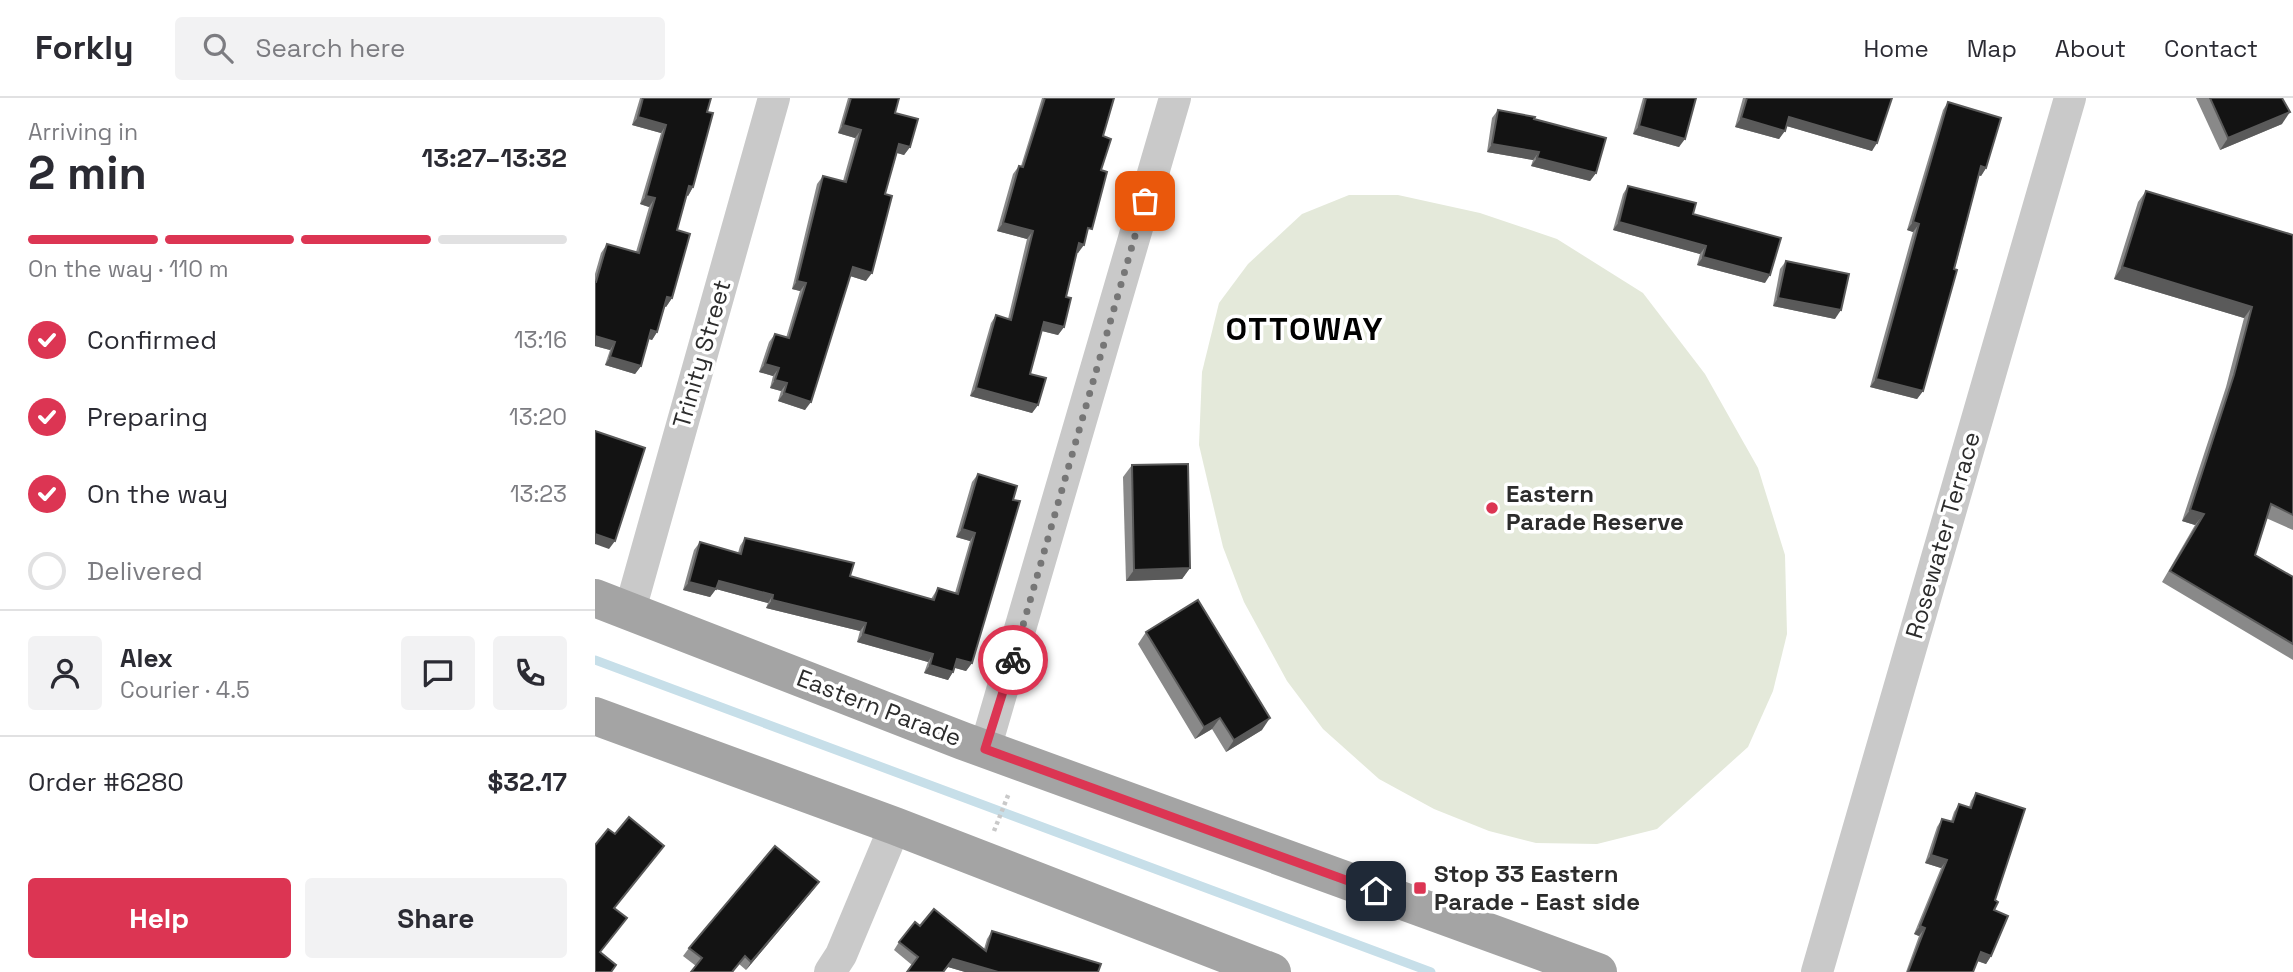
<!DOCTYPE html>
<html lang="en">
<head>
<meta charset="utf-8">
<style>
	:root { --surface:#fff; --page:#f2f2f3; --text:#2b2b33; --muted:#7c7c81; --line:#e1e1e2; --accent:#dc3553 }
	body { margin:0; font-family:"Space Grotesk",sans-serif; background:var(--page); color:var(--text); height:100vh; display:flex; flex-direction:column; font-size:26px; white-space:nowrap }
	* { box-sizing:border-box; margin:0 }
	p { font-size:23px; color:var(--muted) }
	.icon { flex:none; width:38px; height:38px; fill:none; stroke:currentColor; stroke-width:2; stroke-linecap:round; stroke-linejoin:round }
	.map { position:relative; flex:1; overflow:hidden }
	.drawer { display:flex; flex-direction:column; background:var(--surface); width:595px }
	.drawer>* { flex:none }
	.pin { position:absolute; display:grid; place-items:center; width:60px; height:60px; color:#fff; margin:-30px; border-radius:14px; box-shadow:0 4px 10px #0006 }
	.courier { position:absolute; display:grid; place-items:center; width:70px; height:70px; margin:-35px; border:5px solid #dc3553; border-radius:50%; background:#fff; color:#222; box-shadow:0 2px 9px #0007 }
	.summary em { font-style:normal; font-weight:700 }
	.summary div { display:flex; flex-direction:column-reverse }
	.summary { display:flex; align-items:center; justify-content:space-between; height:119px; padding:0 28px }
	h1 { font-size:46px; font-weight:700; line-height:52px }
	.bar { display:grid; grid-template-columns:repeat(4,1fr); gap:10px 7px; align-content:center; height:84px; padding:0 28px }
	.bar i { height:9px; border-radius:5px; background:var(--line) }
	.bar .active { background:var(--accent) }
	.bar p { grid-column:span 4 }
	.line { display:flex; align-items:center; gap:18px; padding:0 28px; border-top:2px solid var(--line) }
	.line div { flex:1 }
	.round { display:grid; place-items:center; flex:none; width:74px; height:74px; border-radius:7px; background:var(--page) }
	ol { padding:0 28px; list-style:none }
	li { display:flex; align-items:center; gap:21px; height:77px }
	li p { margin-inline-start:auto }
	li .icon { padding:7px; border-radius:50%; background:var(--accent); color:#fff; stroke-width:4 }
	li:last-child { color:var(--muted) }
	li i { width:38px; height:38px; border:4px solid var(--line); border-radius:50% }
	.button { display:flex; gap:14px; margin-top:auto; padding:14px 28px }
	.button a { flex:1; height:80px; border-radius:7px; background:var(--accent); color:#fff; font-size:28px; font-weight:700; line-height:80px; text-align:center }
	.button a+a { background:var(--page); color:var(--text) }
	header { display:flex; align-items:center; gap:42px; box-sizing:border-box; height:98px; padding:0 35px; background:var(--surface); border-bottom:2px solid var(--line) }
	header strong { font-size:33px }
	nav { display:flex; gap:38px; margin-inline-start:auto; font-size:24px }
	.search { width:490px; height:63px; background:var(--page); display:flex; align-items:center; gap:18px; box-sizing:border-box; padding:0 24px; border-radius:7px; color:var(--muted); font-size:26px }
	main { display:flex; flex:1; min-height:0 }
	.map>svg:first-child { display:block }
	.green { fill:#e4e9da }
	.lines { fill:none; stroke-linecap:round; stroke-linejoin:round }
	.stream { stroke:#c7dfe9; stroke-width:9 }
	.path { stroke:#c9c9c9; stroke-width:4.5; stroke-dasharray:3.5 3.5; stroke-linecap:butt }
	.minor { stroke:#c9c9c9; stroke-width:32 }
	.major { stroke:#a4a4a4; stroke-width:38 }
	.wall { fill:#898989 }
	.shaded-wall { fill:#5a5a5a }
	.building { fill:#131313; stroke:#5a5a5a; stroke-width:2 }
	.done { stroke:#767676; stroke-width:7; stroke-dasharray:0 12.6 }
	.route { stroke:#dc3553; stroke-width:9 }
	.poi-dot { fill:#dc3553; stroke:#fff; stroke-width:2.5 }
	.labels { text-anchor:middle; stroke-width:7; stroke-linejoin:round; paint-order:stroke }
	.street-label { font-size:24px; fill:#2c2c2c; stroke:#fff }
	.poi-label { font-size:24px; font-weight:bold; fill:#2c2c2c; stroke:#fff; text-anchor:start }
	.district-label { font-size:32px; font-weight:bold; letter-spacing:2px; fill:#000; stroke:#fff }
</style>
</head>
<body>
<header>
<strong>Forkly</strong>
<div class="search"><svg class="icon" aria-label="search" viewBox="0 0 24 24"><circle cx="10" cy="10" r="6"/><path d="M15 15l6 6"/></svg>Search here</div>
<nav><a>Home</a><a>Map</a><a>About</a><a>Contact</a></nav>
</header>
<main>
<section class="drawer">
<div class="summary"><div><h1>2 min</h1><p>Arriving in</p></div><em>13:27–13:32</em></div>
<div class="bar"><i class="active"></i><i class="active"></i><i class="active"></i><i></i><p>On the way · 110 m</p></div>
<ol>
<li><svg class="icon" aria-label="check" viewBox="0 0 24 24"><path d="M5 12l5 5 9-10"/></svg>Confirmed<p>13:16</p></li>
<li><svg class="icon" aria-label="check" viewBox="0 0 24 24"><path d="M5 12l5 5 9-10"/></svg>Preparing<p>13:20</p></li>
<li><svg class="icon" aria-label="check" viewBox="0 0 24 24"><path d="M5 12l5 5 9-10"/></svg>On the way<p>13:23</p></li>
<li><i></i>Delivered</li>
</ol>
<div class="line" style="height:126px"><a class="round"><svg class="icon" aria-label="person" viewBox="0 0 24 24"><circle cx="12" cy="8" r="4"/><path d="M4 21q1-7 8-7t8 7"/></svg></a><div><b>Alex</b><p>Courier · 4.5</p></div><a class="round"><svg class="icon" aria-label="chat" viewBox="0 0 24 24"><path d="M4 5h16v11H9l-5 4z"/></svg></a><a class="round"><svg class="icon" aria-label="phone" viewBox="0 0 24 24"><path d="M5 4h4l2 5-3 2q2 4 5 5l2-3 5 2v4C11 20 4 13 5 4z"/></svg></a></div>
<div class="line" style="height:91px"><div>Order #6280</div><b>$32.17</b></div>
<div class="button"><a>Help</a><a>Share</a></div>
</section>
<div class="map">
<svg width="1698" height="874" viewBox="0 0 1698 874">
	<rect width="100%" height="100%" fill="#fff"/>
	<polygon class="green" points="754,97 803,97 885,115 962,141 1048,195 1110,276 1163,370 1190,457 1192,536 1178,593 1153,649 1062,731 1002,746 941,745 894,733 839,711 784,681 728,631 692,583 649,504 628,449 604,347 607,274 624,205 653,166 707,116"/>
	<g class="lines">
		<polyline class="stream" points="0,562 836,874"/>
		<polyline class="path" points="399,733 414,695"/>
		<g class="minor">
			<polyline points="35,512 179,0"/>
			<polyline points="390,651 580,0"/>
			<polyline points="235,874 246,857 300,728"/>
			<polyline points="1222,874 1475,0"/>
		</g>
		<g class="major">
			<polyline points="0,500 368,643 1003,874"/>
			<polyline points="0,618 300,728 677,874"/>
		</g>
	</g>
	<g class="wall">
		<polygon points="45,0 116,0 112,14 98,89 93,98 92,97 82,132 77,200 71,209 70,208 62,234 57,242 54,241 46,268 40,276 10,267 15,252 0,248 0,176 6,155 12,146 41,154 54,109 45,106 66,35 37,27"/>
		<polygon points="253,0 304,0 300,15 315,49 309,57 302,55 290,96 271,183 255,178 210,312 183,303 186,293 175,290 178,278 164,274 174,244 180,236 191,240 205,193 197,191 222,86 228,78 248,83 260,40 243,35"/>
		<polygon points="447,0 519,0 508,38 506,72 491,139 483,155 482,154 471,199 469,229 463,237 447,233 435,276 443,307 437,315 375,298 396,225 401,217 413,221 432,141 402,133 418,76 424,68 426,68"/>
		<polygon points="1048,0 1101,0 1084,49 1038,36"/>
		<polygon points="1148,0 1297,0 1277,53 1192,28 1184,41 1140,29"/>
		<polygon points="1601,0 1687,0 1687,26 1625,52"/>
		<polygon points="1353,4 1391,70 1386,78 1384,77 1328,293 1322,301 1275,289 1318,134 1312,132 1348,12"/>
		<polygon points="903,12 939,21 1001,75 995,83 936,68 938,62 892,54 897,20"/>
		<polygon points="1033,88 1170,185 1102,167 1105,156 1018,132 1028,96"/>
		<polygon points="1551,93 1698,137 1698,432 1671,420 1660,457 1698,479 1698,562 1567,484 1600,427 1587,423 1631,289 1649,220 1519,181 1543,104"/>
		<polygon points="1191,163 1240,221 1178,208 1185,171"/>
		<polygon points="537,367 595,470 587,481 531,483 528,379"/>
		<polygon points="383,376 377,565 371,573 360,570 353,582 329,575 333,564 262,544 265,533 171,510 173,505 121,491 115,499 88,492 99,452 105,444 143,455 145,448 150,440 255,478 336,501 343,490 360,495 375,443 361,439 377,384"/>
		<polygon points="551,534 667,632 631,654 617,631 600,641 543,546"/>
		<polygon points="1381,695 1400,802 1396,858 1391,866 1382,863 1378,874 1311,874 1324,838 1319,836 1346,770 1330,765 1342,729 1347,721 1356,723 1359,714 1364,706 1374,709 1376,703"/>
		<polygon points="218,792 151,872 144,866 138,874 96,874 101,868 88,858 94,850"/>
		<polygon points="325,828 389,851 392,841 397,833 503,874 370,874 353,869 349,874 312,874 317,867 299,852 304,844"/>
	</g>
	<g class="shaded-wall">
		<polygon points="1695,14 1687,26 1625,52 1633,40"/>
		<polygon points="43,19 71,27 66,35 37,27"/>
		<polygon points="1194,19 1282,45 1277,53 1188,27"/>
		<polygon points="1146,20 1190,33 1184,41 1140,29"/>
		<polygon points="248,27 266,32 260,40 243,35"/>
		<polygon points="1044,28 1090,41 1084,49 1038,36"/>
		<polygon points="304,46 315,49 309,57 299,54"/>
		<polygon points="897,46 944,54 938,62 892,54"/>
		<polygon points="942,60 1001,75 995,83 936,68"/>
		<polygon points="1386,68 1391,70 1386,78 1380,76"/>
		<polygon points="94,88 98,89 93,98 89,96"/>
		<polygon points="51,98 60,100 54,109 45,106"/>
		<polygon points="1024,124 1111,148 1105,156 1018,132"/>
		<polygon points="1318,124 1324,126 1318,134 1312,132"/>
		<polygon points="408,125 438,133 432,141 402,133"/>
		<polygon points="484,145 489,147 483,155 478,154"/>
		<polygon points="1108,159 1175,177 1170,185 1102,167"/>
		<polygon points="258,169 277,175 271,183 252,177"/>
		<polygon points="1527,169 1657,209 1649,220 1519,181"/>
		<polygon points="202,183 211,185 205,193 197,191"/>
		<polygon points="72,199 77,200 71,209 67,207"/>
		<polygon points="1183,200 1246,212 1240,221 1178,208"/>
		<polygon points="449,224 469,229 463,237 443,232"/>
		<polygon points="56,232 62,234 57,242 51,240"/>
		<polygon points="0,238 20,244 15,252 0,248"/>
		<polygon points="15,259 46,268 40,276 10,267"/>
		<polygon points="170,266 184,270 178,278 164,274"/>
		<polygon points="1281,281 1328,293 1322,301 1275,289"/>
		<polygon points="180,282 192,285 186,293 175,290"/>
		<polygon points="381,290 443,307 437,315 375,298"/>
		<polygon points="189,295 216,304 210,312 183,303"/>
		<polygon points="1595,412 1609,416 1600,427 1587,423"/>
		<polygon points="367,431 380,435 375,443 361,439"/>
		<polygon points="0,436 20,443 14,451 0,446"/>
		<polygon points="595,470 587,481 531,483 539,472"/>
		<polygon points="124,483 178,497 173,505 121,491 115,499 88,492 94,484"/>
		<polygon points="177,502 271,525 265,533 171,510"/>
		<polygon points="268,536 338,556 333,564 262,544"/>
		<polygon points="362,561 377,565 371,573 357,569"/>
		<polygon points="335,567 358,574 353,582 329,575"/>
		<polygon points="625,620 617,631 600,641 609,629"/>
		<polygon points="675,620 667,632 631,654 639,642"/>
		<polygon points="1336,757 1352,762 1346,770 1330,765"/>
		<polygon points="224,784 218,792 151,872 156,864"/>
		<polygon points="1325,828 1330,830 1324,838 1319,836"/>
		<polygon points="1386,854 1396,858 1391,866 1380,862"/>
		<polygon points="358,861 403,874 370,874 353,869 348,874"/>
	</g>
	<g class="building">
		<polygon points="48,0 116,0 112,14 118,15 98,89 94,88 82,132 95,136 77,200 72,199 62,234 56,232 46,268 15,259 20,244 0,238 0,184 1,184 12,146 44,155 60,100 51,98 71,27 43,19"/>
		<polygon points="256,0 304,0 300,15 323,21 315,49 304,46 290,96 297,98 277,175 258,169 216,304 189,295 192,285 180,282 184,270 170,266 180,236 194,240 211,185 202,183 228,78 251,84 266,32 248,27"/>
		<polygon points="450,0 519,0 508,38 516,41 506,72 512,74 497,131 493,130 489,147 484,145 471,199 476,200 469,229 449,224 435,276 451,280 443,307 381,290 401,217 416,222 438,133 408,125 424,68 428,69"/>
		<polygon points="1051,0 1101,0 1090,41 1044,28"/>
		<polygon points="1152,0 1297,0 1282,45 1194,19 1190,33 1146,20"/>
		<polygon points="1615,0 1687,0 1695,14 1633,40"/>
		<polygon points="1353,4 1406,20 1391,70 1386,68 1359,171 1362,172 1328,293 1281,281 1324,126 1318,124"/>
		<polygon points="903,12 940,19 939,21 1011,40 1001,75 942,60 944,54 897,46"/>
		<polygon points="1033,88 1101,105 1098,116 1186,140 1175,177 1108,159 1111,148 1024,124"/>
		<polygon points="1551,93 1698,137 1698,417 1676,406 1660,457 1698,479 1698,546 1575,473 1609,416 1595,412 1639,277 1657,209 1527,169"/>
		<polygon points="1191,163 1254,176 1246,212 1183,200"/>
		<polygon points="0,333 50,350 20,443 0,436"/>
		<polygon points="593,366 595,470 539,472 537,367"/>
		<polygon points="383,376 422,388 418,402 425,403 377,565 362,561 358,574 335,567 338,556 268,536 271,525 177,502 178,497 124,483 121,491 94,484 105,444 146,456 150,440 259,465 255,478 339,502 343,490 363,496 380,435 367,431"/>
		<polygon points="603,502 675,620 639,642 625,620 609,629 551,534"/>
		<polygon points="1381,695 1430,711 1400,802 1403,804 1399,812 1413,818 1396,858 1386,854 1378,874 1313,874 1330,830 1325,828 1352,762 1336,757 1347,721 1358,724 1364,706 1376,710"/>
		<polygon points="34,719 69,748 19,810 32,820 5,854 21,867 16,874 0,874 0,747 13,731 20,736"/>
		<polygon points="180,748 224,784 156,864 150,858 137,874 96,874 107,860 94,850"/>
		<polygon points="339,811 391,853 397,833 506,866 503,874 403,874 358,861 348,874 312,874 323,859 304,844 320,824 325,828"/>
	</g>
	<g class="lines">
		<polyline class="done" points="418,562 550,103"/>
		<polyline class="route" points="418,562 390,651 781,793"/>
	</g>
	<g class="poi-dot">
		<circle cx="897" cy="410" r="7"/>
		<rect x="818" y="783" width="14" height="14" rx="3.5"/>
	</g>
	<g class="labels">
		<g class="street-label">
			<text transform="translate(107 256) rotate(-74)" y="8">Trinity Street</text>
			<text transform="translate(1348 437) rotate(-74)" y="8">Rosewater Terrace</text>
			<text transform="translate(284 610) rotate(21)" y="8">Eastern Parade</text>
		</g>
		<g class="poi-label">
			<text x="911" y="404">Eastern<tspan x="911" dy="28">Parade Reserve</tspan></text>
			<text x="839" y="784">Stop 33 Eastern<tspan x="839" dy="28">Parade - East side</tspan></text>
		</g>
		<g class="district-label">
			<text x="710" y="242">OTTOWAY</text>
		</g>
	</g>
</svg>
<div class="pin" style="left:550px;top:103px;background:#ea580c"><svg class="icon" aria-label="bag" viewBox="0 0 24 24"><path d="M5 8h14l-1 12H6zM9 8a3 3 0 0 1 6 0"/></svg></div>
<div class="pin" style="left:781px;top:793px;background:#1f2937"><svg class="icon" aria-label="home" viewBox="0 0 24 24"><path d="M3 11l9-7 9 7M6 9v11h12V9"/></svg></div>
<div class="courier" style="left:418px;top:562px"><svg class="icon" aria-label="bike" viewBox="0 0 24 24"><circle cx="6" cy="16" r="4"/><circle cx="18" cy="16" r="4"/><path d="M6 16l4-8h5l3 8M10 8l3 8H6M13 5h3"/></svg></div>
</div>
</main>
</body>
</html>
